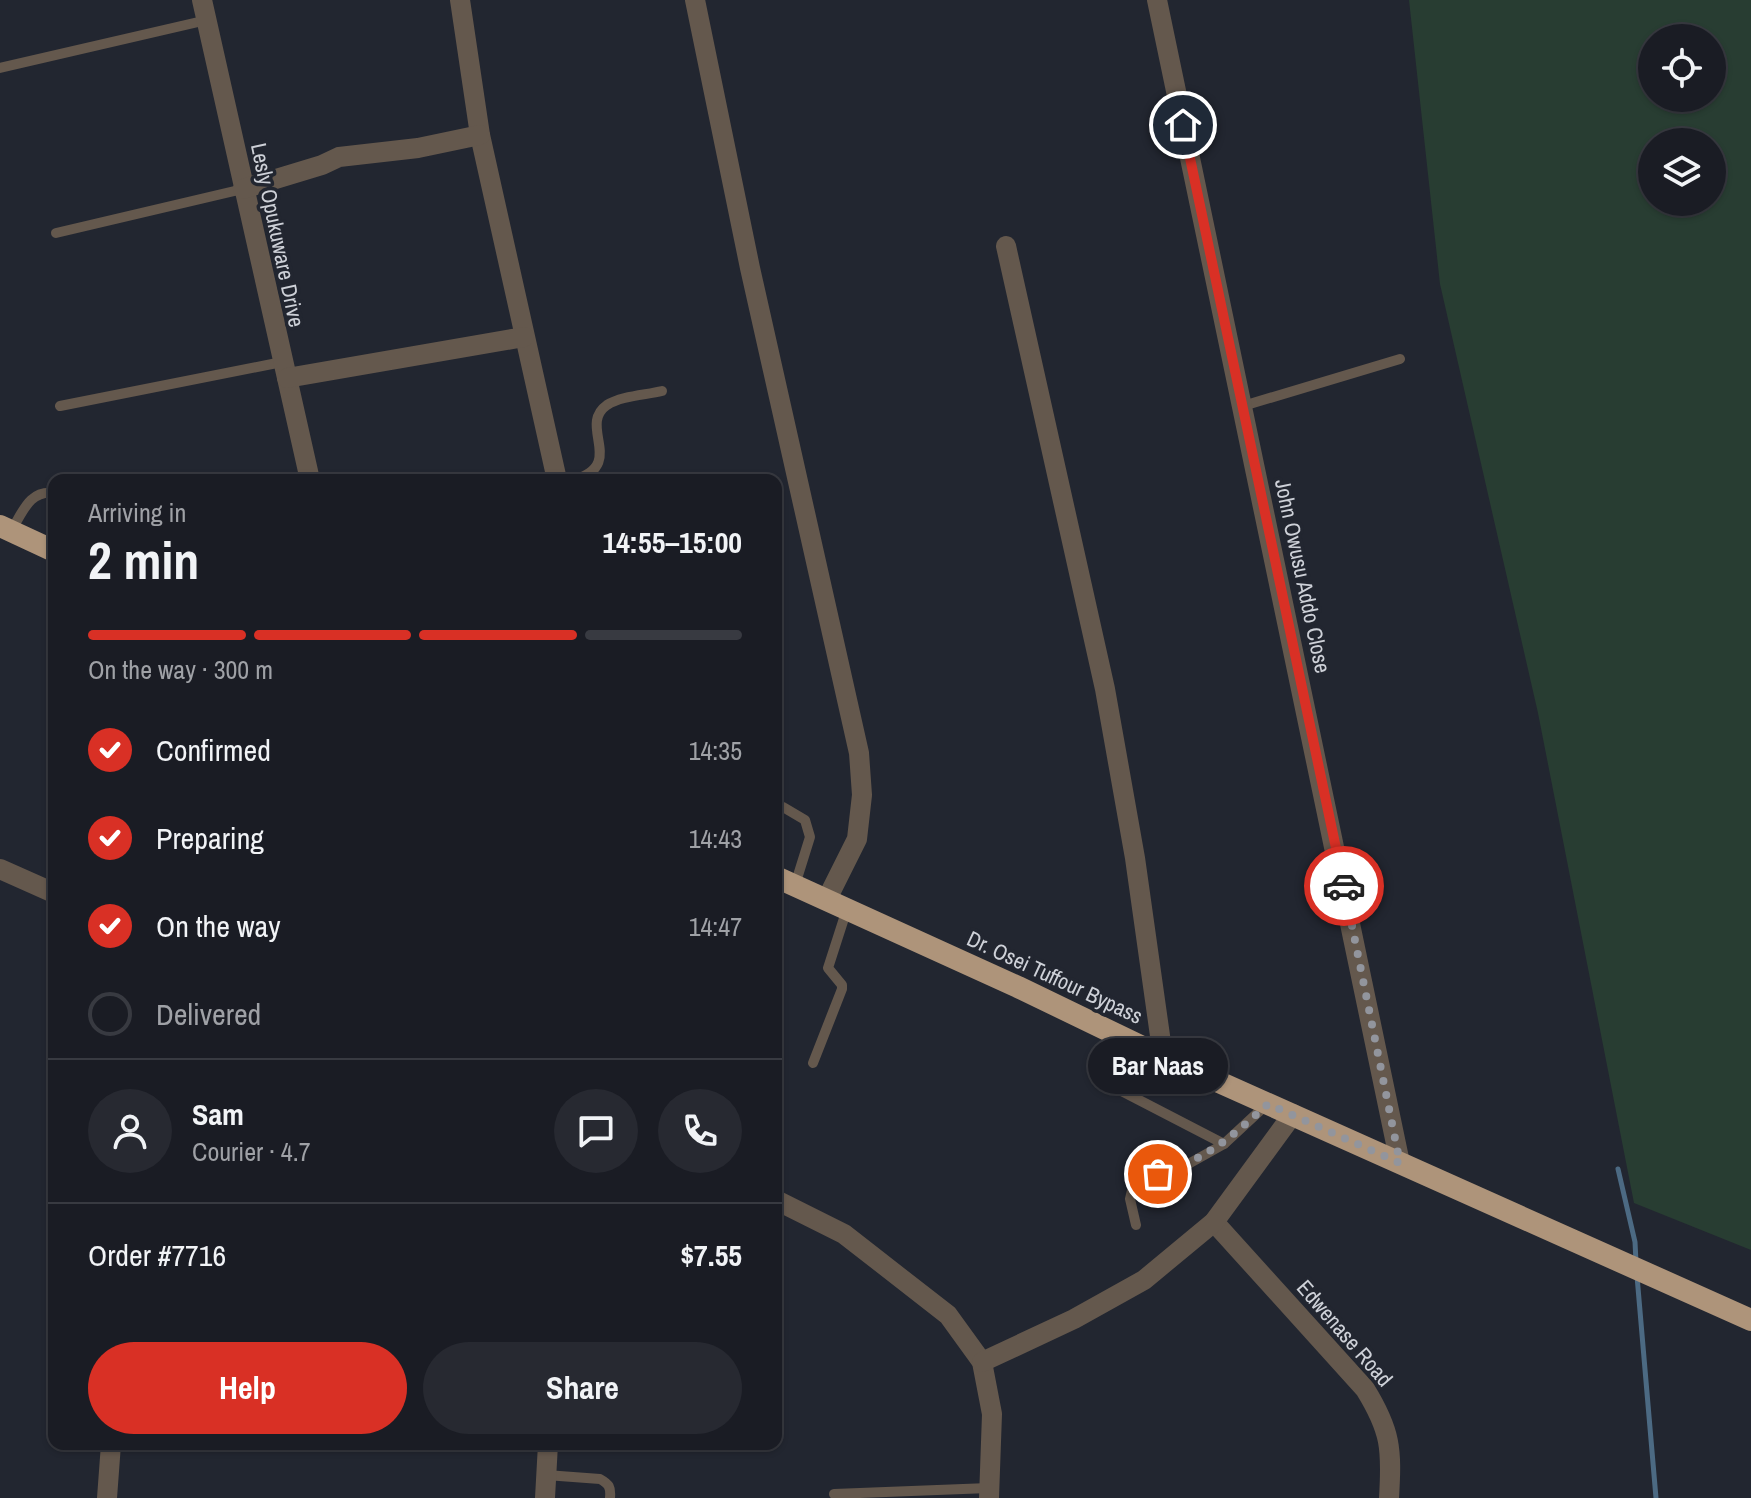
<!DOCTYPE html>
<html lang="en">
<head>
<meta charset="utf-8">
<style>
	:root { --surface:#1a1c24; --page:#272931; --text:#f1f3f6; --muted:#9fa1a6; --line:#383a41; --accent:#d93025 }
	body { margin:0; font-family:"Archivo Narrow",sans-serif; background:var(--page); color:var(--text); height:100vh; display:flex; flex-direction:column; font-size:30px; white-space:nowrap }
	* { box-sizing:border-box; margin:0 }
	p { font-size:26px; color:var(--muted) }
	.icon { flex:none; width:44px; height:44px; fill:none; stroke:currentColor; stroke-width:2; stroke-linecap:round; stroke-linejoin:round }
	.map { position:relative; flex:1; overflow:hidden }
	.side { position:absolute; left:48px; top:474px; width:734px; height:976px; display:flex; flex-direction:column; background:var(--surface); border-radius:16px; box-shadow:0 2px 6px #0004,0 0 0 2px var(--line) }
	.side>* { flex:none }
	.tools { position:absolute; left:1638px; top:24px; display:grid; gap:16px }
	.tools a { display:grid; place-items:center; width:88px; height:88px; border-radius:50%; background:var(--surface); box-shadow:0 2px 6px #0004,0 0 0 2px var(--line); font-size:40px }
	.pin { position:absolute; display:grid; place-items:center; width:68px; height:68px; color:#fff; margin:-34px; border:4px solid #fff; border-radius:50%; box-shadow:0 2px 8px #0007 }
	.courier { position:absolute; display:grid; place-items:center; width:80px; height:80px; margin:-40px; border:6px solid #d93025; border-radius:50%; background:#fff; color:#222; box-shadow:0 2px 10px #0007 }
	.bubble { position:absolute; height:56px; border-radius:28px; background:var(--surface); box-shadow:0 2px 6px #0004,0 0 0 2px var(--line); font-size:26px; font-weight:700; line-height:56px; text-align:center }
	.headline em { font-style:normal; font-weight:700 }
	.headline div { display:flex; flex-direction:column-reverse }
	.headline { display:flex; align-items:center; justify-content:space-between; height:136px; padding:0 40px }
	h1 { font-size:52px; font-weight:700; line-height:60px }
	.bar { display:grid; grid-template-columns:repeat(4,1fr); gap:12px 8px; align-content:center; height:96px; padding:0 40px }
	.bar i { height:10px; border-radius:6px; background:var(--line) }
	.bar .current { background:var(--accent) }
	.bar p { grid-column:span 4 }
	.line { display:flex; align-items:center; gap:20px; padding:0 40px; border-top:2px solid var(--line) }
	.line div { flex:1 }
	.round { display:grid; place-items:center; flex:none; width:84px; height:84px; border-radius:42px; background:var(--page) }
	ol { padding:0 40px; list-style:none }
	li { display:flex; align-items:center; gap:24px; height:88px }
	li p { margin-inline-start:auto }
	li .icon { padding:8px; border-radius:50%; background:var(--accent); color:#fff; stroke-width:4 }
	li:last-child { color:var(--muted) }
	li i { width:44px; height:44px; border:4px solid var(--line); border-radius:50% }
	.button { display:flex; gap:16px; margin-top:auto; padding:16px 40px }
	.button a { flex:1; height:92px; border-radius:48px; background:var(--accent); color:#fff; font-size:32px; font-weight:700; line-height:92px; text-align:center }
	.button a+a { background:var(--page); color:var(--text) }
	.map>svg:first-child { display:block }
	.green { fill:#283d32; fill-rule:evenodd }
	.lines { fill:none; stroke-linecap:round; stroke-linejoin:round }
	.stream { stroke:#4c6a83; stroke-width:5 }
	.service { stroke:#64584d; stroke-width:10 }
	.minor { stroke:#64584d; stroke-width:20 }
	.trunk { stroke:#ae947a; stroke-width:22 }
	.done { stroke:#92959d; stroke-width:8; stroke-dasharray:0 14.4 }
	.route { stroke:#d93025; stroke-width:10 }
	.labels { text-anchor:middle; stroke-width:7; stroke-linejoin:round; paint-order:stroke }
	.street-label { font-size:22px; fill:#ced1d8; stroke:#222630 }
</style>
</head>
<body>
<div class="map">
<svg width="1751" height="1498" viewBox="0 0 1751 1498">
	<rect width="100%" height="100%" fill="#222630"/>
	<path class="green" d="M 1409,0 L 1751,0 L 1751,1250 L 1634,1203 L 1538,713 L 1440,284 ZM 1652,38 L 1712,38 L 1712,98 L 1652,98 ZM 1652,142 L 1712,142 L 1712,202 L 1652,202 Z"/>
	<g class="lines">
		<g class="stream">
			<polyline points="1618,1169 1635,1242 1636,1262"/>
			<polyline points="1637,1276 1656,1498"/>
		</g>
		<g class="service">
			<polyline points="0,68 207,20"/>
			<polyline points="56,233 243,189"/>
			<polyline points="60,406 282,362"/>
			<polyline points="1243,406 1400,359"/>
			<path d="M 574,480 C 627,464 577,426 607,405 C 621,396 645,395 662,391"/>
			<path d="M 11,531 C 23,512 29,490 54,493"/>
			<polyline points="776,807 783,807 805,820 810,837 795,885"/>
			<polyline points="813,1063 842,989 842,985 828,968 847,909"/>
			<polyline points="1110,1085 1224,1144"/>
			<polyline points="1136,1225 1130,1199 1134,1182 1183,1167 1224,1144 1266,1105"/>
			<path d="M 546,1475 L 600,1479 C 609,1484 611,1487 610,1498"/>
			<polyline points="834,1494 989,1488"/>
		</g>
		<g class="minor">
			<polyline points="202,0 310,480"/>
			<polyline points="460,0 480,135 557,480"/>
			<polyline points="695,0 750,268 859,753 862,795 857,839 827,899"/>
			<polyline points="1157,0 1400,1163"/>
			<polyline points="243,189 322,165 339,157 418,148 480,135"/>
			<polyline points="1006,246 1105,689 1135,858 1163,1057"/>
			<polyline points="287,378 524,337"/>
			<polyline points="0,869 54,893"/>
			<polyline points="776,1200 844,1234 948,1315 982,1362 992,1414 989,1498"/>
			<path d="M 1214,1222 L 1365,1389 C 1391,1431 1392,1449 1389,1498"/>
			<polyline points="982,1362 1074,1319 1144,1280 1214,1222 1293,1114"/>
			<polyline points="107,1498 111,1444"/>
			<polyline points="545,1498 548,1444"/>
		</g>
		<g class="trunk">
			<polyline points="0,526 54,551"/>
			<polyline points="776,877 1018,987 1163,1057 1751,1320"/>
		</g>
	</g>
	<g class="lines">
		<path class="done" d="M 1158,1174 C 1205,1160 1233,1136 1268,1104 L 1400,1163 L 1344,886"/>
		<polyline class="route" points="1183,125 1344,886"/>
	</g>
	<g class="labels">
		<g class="street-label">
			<text transform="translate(278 235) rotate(78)" y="8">Lesly Opukuware Drive</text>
			<text transform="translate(1303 576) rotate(78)" y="8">John Owusu Addo Close</text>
			<text transform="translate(1055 977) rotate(25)" y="8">Dr. Osei Tuffour Bypass</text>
			<text transform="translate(1345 1333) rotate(49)" y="8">Edwenase Road</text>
		</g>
	</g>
</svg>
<div class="tools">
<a><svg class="icon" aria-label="locate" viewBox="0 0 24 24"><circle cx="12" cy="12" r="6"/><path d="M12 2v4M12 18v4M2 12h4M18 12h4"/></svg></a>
<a><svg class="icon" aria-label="layers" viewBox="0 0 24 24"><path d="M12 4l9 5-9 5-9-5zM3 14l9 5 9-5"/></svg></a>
</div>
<div class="pin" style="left:1158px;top:1174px;background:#ea580c"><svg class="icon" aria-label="bag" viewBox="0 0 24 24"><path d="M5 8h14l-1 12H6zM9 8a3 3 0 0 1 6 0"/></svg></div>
<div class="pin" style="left:1183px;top:125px;background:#1f2937"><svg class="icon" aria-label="home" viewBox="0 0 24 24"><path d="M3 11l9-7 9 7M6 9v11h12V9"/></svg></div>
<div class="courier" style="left:1344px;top:886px"><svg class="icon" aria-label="car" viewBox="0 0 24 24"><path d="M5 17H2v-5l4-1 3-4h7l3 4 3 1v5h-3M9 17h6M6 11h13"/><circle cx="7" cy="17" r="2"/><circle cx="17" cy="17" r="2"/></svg></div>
<div class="bubble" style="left:1088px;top:1038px;width:140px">Bar Naas</div>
<section class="side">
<div class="headline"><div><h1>2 min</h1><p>Arriving in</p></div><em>14:55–15:00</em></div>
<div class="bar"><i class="current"></i><i class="current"></i><i class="current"></i><i></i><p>On the way · 300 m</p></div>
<ol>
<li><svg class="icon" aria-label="check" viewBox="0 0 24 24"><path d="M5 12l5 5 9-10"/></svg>Confirmed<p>14:35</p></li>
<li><svg class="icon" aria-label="check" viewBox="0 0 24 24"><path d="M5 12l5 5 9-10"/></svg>Preparing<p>14:43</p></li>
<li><svg class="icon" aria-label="check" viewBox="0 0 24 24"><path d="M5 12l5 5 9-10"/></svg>On the way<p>14:47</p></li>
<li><i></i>Delivered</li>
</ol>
<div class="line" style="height:144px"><a class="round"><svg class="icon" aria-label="person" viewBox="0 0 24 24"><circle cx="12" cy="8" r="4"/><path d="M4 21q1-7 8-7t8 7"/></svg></a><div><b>Sam</b><p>Courier · 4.7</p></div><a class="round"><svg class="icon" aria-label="chat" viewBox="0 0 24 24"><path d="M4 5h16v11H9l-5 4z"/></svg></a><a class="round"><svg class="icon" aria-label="phone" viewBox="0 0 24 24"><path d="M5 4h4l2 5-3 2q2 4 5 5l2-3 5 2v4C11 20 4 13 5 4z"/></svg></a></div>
<div class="line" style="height:104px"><div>Order #7716</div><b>$7.55</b></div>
<div class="button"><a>Help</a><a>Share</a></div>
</section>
</div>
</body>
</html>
